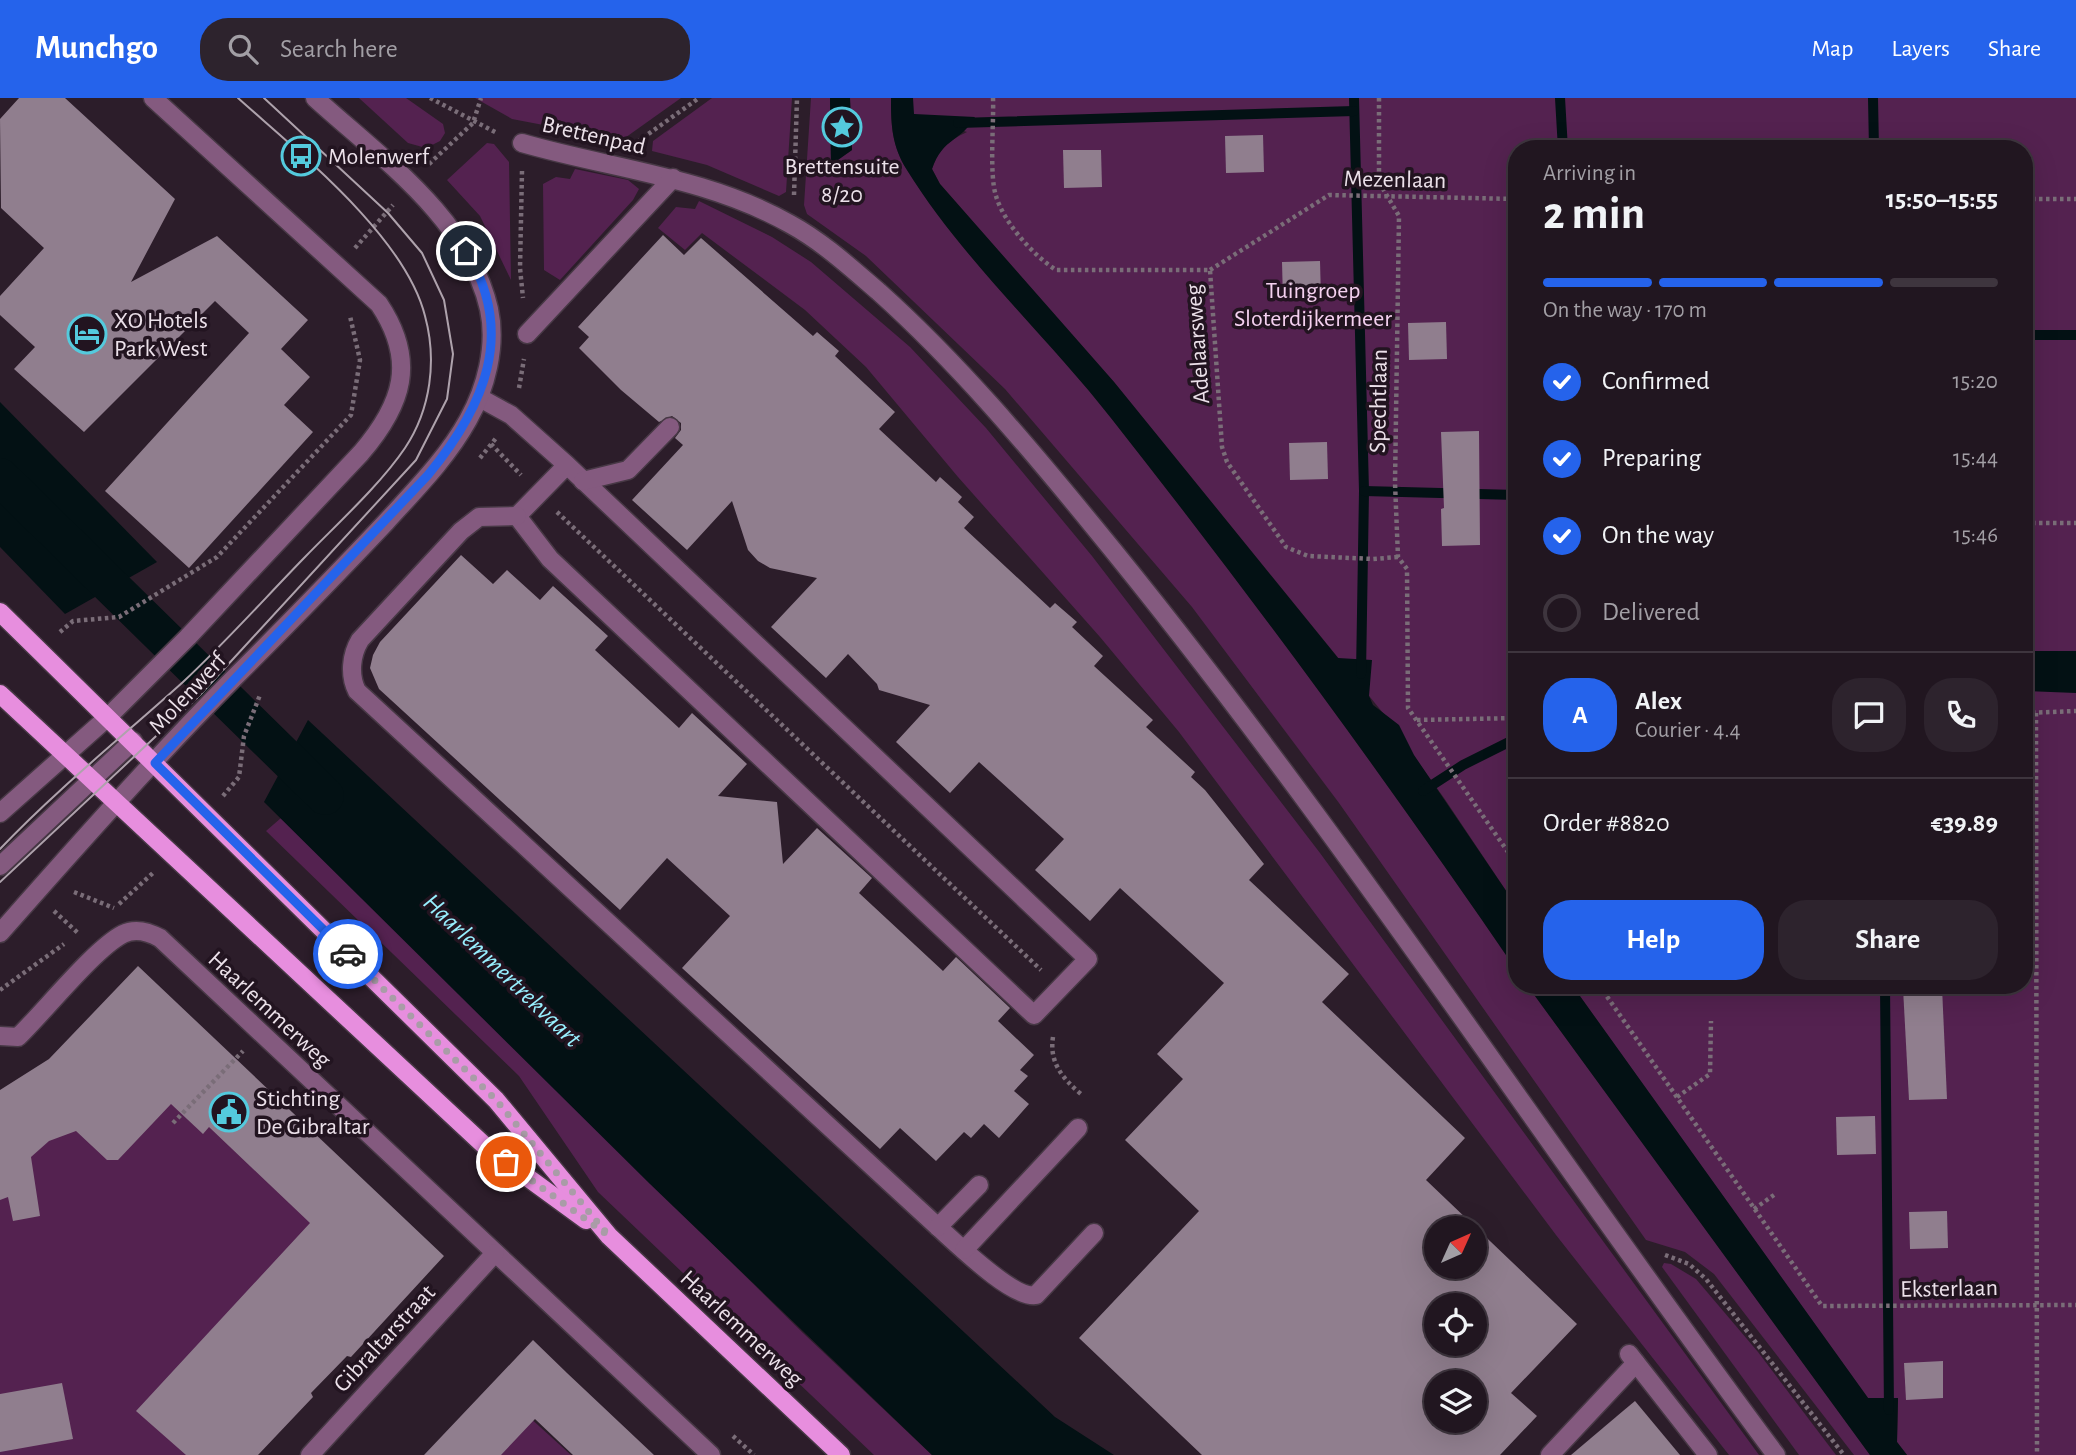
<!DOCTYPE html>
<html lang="en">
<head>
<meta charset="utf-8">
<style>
	:root { --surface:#211620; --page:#2d232d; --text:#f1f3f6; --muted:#a29fa5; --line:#3e353e; --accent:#2563eb }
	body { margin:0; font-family:"Alegreya Sans",sans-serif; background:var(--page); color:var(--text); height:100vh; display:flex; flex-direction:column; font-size:26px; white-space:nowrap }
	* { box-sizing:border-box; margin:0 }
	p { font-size:23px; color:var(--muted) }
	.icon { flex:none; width:38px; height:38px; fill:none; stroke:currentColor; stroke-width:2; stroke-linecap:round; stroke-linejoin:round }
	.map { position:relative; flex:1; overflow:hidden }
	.details { position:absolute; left:1508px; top:42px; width:525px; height:854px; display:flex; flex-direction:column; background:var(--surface); border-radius:28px; box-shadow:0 7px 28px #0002,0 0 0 2px var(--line) }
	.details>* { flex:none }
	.needle { width:46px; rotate:45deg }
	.tools { position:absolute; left:1424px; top:1118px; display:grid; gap:14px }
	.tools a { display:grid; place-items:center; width:63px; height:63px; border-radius:50%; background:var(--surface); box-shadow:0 7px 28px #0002,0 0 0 2px var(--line); font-size:35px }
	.pin { position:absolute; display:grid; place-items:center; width:60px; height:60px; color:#fff; margin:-30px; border:4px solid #fff; border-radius:50%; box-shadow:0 2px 7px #0007 }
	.courier { position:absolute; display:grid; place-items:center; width:70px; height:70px; margin:-35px; border:5px solid #2563eb; border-radius:50%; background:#fff; color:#222; box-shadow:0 2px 9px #0007 }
	.headline em { font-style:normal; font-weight:700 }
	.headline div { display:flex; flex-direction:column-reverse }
	.headline { display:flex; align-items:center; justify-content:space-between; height:119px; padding:0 35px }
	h1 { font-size:46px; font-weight:700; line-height:52px }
	.bar { display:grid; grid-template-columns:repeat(4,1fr); gap:10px 7px; align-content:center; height:84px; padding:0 35px }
	.bar i { height:9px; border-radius:5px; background:var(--line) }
	.bar .on { background:var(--accent) }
	.bar p { grid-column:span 4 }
	.line { display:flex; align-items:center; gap:18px; padding:0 35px; border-top:2px solid var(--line) }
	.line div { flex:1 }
	.round { display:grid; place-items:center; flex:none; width:74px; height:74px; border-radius:28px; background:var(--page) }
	ol { padding:0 35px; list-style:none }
	li { display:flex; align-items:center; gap:21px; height:77px }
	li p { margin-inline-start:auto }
	li .icon { padding:7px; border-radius:50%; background:var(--accent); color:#fff; stroke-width:4 }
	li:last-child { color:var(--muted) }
	li i { width:38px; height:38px; border:4px solid var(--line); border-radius:50% }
	.button { display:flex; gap:14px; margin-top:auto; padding:14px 35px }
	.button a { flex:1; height:80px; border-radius:28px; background:var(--accent); color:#fff; font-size:28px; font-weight:700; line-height:80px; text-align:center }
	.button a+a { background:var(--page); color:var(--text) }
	header { display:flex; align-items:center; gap:42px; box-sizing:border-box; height:98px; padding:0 35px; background:var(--accent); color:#fff }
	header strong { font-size:33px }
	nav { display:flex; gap:38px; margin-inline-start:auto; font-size:24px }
	.search { width:490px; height:63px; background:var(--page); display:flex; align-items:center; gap:18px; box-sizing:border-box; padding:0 24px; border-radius:28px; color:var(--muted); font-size:26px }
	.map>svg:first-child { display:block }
	.green { fill:#542250 }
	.water { fill:#031114 }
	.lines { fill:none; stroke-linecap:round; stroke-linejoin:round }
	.stream { stroke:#031114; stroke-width:10 }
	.canal { stroke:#031114; stroke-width:38 }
	.building { fill:#907e8e; fill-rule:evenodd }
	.minor-casing { stroke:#473845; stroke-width:21 }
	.major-casing { stroke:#473845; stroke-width:21 }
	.path { stroke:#7a6d78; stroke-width:4.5; stroke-dasharray:3.5 3.5; stroke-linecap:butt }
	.minor { stroke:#845a7f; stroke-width:18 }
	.major { stroke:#e78ede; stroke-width:18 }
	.tram { stroke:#aea2ac; stroke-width:2 }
	.done { stroke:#a99ca7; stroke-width:7; stroke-dasharray:0 12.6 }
	.route { stroke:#2563eb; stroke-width:9 }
	.labels { text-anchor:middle; stroke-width:7; stroke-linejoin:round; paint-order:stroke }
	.street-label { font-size:24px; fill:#ece1ea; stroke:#221420 }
	.poi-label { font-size:24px; fill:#ece1ea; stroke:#221420; text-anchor:start }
	.park-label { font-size:24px; fill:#f5d1f0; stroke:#221420 }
	.water-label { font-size:26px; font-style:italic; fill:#98effe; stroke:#221420 }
</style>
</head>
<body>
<header>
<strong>Munchgo</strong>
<div class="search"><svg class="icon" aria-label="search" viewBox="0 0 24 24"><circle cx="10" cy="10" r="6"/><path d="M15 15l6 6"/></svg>Search here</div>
<nav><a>Map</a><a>Layers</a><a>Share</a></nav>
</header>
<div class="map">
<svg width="2076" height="1357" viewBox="0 0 2076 1357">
	<rect width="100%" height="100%" fill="#2c1d2a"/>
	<g class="green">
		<polygon points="359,0 406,0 443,26 445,35 440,43 426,50 408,45"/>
		<polygon points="475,0 681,0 622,42 512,21"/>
		<polygon points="712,0 792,0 786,94 779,98 707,67 652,53 653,43"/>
		<path d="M 811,0 L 830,0 L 831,66 L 852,52 L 850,0 L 891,0 C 891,28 892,48 907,72 C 962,161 1047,238 1111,320 C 1253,500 1388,684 1517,873 L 1517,887 L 1527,887 L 1870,1357 L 1854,1357 L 1714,1176 L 1685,1154 L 1646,1142 L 1339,705 L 1192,509 L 1005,291 L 866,158 L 807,116 L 804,107 Z"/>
		<path d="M 913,0 L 2076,0 L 2076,1357 L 1907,1357 L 1897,1344 L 1898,1300 L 1868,1300 L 1572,887 L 2025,887 L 2025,51 L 1517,51 L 1517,809 L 1444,700 L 1383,615 L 1114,284 L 940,86 L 932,71 C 939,51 948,43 967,34 L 913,16 Z"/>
		<polygon points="487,45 494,46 509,64 511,182 480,118 447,82"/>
		<polygon points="575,71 628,82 639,91 633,102 560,182 544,172 543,86 556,79 570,81"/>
		<polygon points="699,103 772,139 811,164 910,249 986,330 1092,458 1320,755 1759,1357 1729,1357 1556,1137 1179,634 1100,539 958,379 866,269 805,212 702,135 685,152 658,130 676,109 695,111"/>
		<polygon points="281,720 803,1235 932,1357 874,1357 598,1094 519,978 266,733"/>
		<polygon points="134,933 368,1159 198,1357 0,1357 0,1044"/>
		<polygon points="1664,1165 1671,1166 1696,1181 1758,1254 1836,1357 1799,1357 1662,1169"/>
		<polygon points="528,1318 571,1357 488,1357"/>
	</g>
	<g class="water">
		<polygon points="830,0 850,0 852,52 831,67"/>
		<path d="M 891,0 L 913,0 L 914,16 L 975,19 C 961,44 943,39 932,71 L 940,86 L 1114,284 L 1338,560 L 1372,562 L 1369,598 L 1373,607 L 1399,627 L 1414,657 L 1517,809 L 1517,873 C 1388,684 1253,500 1111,320 C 1047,238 962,161 907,72 C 892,48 891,28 891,0 Z"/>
		<polygon points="0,304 157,464 65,516 0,449"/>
		<polygon points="2025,553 2076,553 2076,595 2025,593"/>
		<polygon points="308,622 1055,1319 1114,1357 932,1357 650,1086 264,704"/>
		<polygon points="1527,887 1572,887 1868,1300 1898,1300 1897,1344 1907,1357 1870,1357"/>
	</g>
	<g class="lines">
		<g class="stream">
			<polyline points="1354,0 1364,393 1361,576"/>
			<polyline points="1560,0 1563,51"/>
			<polyline points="1873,0 1874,51"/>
			<polyline points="958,25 1354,13"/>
			<polyline points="2025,237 2076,237"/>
			<polyline points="1364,393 1517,397"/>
			<polyline points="1423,693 1463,667 1511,643 1517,643"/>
			<polyline points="1885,887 1889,1312"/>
		</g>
		<polyline class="canal" points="0,379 325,698"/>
	</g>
	<g class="building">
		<polygon points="19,0 65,0 175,101 131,184 217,138 308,222 281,251 310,279 284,307 313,334 189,470 105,393 249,235 215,203 84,334 14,271 35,249 0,217 0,198 44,150 1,110 0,21"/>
		<polygon points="1263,37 1264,74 1226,75 1225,38"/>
		<polygon points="1063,52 1101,52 1102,89 1064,90"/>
		<path d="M 663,137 L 684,157 L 701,140 L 813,238 L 817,234 L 839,253 L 835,258 L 895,314 L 879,331 L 936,384 L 940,379 L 962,399 L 958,404 L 974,419 L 964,430 L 1050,510 L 1055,505 L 1077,524 L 1072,529 L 1103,558 L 1094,568 L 1153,622 L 1146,629 L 1195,674 L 1191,679 L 1205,692 L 1264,766 L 1249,782 L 1349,876 L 1322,904 L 1465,1040 L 1426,1082 L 1577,1226 L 1511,1295 L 1537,1318 L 1500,1357 L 1202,1357 L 1079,1240 L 1199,1113 L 1125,1042 L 1183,981 L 1157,956 L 1224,885 L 1120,790 L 1090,823 L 1035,772 L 1064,741 L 979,664 L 950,695 L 896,644 L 930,607 L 879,592 L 877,586 L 848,556 L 826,580 L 771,529 L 817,480 L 770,470 L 758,463 L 748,452 L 732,403 L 687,452 L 632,402 L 683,347 L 675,340 L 681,332 L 681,325 L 672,318 L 659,324 L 621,292 L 579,250 L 589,239 L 578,229 ZM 1437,1130 L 1475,1130 L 1475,1169 L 1437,1169 ZM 1437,1208 L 1475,1208 L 1475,1246 L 1437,1246 ZM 1437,1284 L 1475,1284 L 1475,1323 L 1437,1323 Z"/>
		<polygon points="1320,163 1321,201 1283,202 1282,164"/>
		<polygon points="1446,224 1447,261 1409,262 1408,225"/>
		<polygon points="1479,333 1480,447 1442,448 1441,411 1444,410 1441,334"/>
		<polygon points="1327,344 1328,381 1290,382 1289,345"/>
		<polygon points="461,457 493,486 507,472 540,502 553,488 608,538 595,552 679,630 692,615 747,666 718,698 777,704 783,766 817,730 872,780 859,795 943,873 956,859 1010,910 998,923 1034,957 1020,972 1028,978 1014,993 1029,1006 999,1040 984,1026 971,1040 964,1034 936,1063 900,1030 880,1051 682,870 730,818 667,760 620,812 379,591 370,570 373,557 380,544"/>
		<polygon points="138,868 444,1158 351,1259 347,1258 311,1295 313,1299 258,1357 186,1357 136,1313 310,1125 209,1029 203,1036 171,1006 118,1062 107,1062 76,1033 49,1043 31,1059 40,1118 13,1123 8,1099 0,1102 0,992 49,961"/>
		<polygon points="1942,889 1947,1001 1909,1002 1903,890"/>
		<polygon points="1875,1018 1876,1056 1837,1057 1836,1019"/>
		<polygon points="1947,1113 1948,1150 1910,1151 1909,1114"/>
		<polygon points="533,1242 567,1275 654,1357 573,1357 535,1321 501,1357 424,1357"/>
		<polygon points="1943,1263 1943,1300 1906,1302 1904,1265"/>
		<polygon points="62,1285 73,1341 0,1354 0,1296"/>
		<polygon points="1635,1303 1680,1357 1571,1357 1623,1313"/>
	</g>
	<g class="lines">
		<defs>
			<g id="minor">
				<path d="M 522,45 C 612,71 707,79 790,126 C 823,144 851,170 879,194 C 958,265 1027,347 1094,429 C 1338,726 1546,1049 1776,1357"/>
				<polyline points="527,236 673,80"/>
				<polyline points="480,300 511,317 567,367 1088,861 1034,917 550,461 517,418 567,367"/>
				<polyline points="583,383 628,372 670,329"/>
				<path d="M 517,418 L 479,419 L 461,433 L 360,542 C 351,557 349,577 357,593 L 938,1129 C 956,1145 1014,1202 1036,1197 L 1094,1135"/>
				<path d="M 0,715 L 108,619 L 188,539 L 361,355 C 403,306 417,263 379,206 L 153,0"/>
				<polyline points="0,768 133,643"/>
				<path d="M 0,835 C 76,749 153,662 233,581 C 285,529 336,477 386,424 C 415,392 447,360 468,322 C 486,290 497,248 489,211 C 468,120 381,60 315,0"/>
				<path d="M 0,938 L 18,939 C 45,913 94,851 123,836 C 135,830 149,834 160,840 L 711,1357"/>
				<polyline points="938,1129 979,1087"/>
				<polyline points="964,1152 1078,1030"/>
				<polyline points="1629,1256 1708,1357"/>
				<polyline points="310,1357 495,1155"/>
				<polyline points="1550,1357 1636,1265"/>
			</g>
			<g id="major">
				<polyline points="0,514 496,1002 609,1138 841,1357"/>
				<polyline points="0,596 486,1049 586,1122"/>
			</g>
		</defs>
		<use href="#minor" class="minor-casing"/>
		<use href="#major" class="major-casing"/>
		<g class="path">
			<polyline points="430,0 497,35"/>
			<path d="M 993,0 C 994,25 989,76 996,98 C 1004,125 1033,157 1056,172 L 1210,172 L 1222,349 L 1227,364 L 1286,449 L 1308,458 L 1373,461 L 1398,459"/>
			<polyline points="1379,0 1379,84 1399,118 1395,385 1398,459 1407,471 1408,610 1517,767"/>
			<polyline points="637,44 699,0"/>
			<polyline points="429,66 473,25 481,0"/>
			<polyline points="522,73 520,170 523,200"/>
			<polyline points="794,97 797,0"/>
			<polyline points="2025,101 2076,101"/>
			<polyline points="355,150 393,107"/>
			<polyline points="1210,172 1329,97 1517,101"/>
			<polyline points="519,290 524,261"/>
			<polyline points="491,346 521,377"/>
			<polyline points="480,360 497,339"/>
			<polyline points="557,414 1041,872"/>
			<polyline points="2025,425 2076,425"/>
			<polyline points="60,534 73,523 119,519 217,459 351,317 360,262 350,218"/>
			<polyline points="2025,615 2076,613"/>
			<polyline points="2036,615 2037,1357"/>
			<polyline points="1417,622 1517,620"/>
			<polyline points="223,698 239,679 244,638 260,597"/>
			<polyline points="74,794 114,810"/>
			<polyline points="119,806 154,774"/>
			<polyline points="54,813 78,835"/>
			<polyline points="1599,887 1822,1208 2076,1207"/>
			<polyline points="0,892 64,846"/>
			<path d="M 1053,939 C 1049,964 1062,980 1081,996"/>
			<polyline points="1677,999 1710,976 1711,923"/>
			<polyline points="173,1025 243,953"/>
			<polyline points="1754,1111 1774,1097"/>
			<polyline points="1665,1157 1689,1166 1706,1181 1844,1357"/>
			<polyline points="733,1338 754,1357"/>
		</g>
		<use href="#minor" class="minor"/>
		<use href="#major" class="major"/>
		<g class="tram">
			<path d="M 0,751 C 57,691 122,639 183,584 C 226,544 265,500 305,459 C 337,426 380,387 405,350 C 431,311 437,262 425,218 C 405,138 298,54 238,0"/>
			<polyline points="0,784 200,597 416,362 447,301 453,256 444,202 422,155 388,115 264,0"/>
		</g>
	</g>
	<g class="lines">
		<polyline class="done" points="348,856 496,1002 609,1138 506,1064"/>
		<path class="route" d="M 348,856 L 155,665 L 428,377 C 484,309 517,235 466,153"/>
	</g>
	<defs>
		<symbol id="sight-ring" viewBox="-11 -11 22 22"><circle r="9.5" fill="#221420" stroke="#54cadd" stroke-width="1.5"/><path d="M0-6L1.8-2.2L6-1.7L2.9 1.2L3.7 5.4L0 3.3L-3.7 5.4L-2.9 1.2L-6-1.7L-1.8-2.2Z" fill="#54cadd"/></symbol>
		<symbol id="bus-ring" viewBox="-11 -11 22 22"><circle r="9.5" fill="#221420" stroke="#54cadd" stroke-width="1.5"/><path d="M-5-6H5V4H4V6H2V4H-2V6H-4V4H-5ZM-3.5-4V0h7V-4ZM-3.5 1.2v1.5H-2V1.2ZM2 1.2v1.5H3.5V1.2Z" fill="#54cadd"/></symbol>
		<symbol id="hotel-ring" viewBox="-11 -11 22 22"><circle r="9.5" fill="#221420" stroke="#54cadd" stroke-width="1.5"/><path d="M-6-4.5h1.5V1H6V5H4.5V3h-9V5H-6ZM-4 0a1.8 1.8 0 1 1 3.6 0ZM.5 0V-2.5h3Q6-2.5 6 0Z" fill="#54cadd"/></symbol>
		<symbol id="civic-ring" viewBox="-11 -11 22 22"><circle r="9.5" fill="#221420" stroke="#54cadd" stroke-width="1.5"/><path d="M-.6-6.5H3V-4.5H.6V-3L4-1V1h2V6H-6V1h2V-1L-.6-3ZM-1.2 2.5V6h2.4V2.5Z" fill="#54cadd"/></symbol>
	</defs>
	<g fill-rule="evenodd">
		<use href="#sight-ring" x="820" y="7" width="44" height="44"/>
		<use href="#bus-ring" x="279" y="36" width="44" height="44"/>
		<use href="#hotel-ring" x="65" y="214" width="44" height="44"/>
		<use href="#civic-ring" x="207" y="992" width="44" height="44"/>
	</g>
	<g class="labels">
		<g class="street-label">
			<text transform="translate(594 37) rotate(13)" y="8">Brettenpad</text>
			<text transform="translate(1395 81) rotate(1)" y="8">Mezenlaan</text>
			<text transform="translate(1197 246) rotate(-94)" y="8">Adelaarsweg</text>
			<text transform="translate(1378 303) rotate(-89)" y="8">Spechtlaan</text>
			<text transform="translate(187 595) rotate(-47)" y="8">Molenwerf</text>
			<text transform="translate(270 911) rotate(43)" y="8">Haarlemmerweg</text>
			<text transform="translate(1949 1190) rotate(-1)" y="8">Eksterlaan</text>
			<text transform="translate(742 1230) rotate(43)" y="8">Haarlemmerweg</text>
			<text transform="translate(384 1240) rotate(-47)" y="8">Gibraltarstraat</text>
		</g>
		<g class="poi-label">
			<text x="328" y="66">Molenwerf</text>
			<text x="842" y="76" text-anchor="middle">Brettensuite<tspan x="842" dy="28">8/20</tspan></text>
			<text x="114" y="230">XO Hotels<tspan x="114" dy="28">Park West</tspan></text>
			<text x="256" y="1008">Stichting<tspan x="256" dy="28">De Gibraltar</tspan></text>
		</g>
		<g class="park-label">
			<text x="1313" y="200">Tuingroep<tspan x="1313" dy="28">Sloterdijkermeer</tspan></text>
		</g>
		<g class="water-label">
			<text transform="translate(503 872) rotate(44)" y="9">Haarlemmertrekvaart</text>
		</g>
	</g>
</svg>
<div class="tools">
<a><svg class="needle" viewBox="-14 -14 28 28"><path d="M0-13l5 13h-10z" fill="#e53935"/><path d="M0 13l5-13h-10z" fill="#a29fa5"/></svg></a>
<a><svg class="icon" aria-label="locate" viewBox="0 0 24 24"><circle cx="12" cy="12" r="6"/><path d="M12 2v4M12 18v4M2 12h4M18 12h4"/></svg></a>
<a><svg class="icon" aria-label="layers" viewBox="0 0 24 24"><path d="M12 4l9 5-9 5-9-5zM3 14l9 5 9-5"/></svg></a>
</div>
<div class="pin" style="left:506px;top:1064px;background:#ea580c"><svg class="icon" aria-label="bag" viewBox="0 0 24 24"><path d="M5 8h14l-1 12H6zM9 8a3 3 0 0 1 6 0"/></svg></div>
<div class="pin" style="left:466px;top:153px;background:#1f2937"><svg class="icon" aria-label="home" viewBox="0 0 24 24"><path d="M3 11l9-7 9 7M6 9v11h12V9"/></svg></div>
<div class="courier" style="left:348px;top:856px"><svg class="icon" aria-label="car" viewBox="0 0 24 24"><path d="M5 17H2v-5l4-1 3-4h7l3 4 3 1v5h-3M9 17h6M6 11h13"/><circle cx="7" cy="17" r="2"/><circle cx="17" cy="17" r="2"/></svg></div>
<section class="details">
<div class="headline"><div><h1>2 min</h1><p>Arriving in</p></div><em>15:50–15:55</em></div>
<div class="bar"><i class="on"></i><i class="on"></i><i class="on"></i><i></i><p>On the way · 170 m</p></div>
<ol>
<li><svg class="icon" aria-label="check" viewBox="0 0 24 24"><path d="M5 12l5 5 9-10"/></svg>Confirmed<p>15:20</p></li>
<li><svg class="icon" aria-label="check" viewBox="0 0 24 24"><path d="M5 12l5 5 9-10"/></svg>Preparing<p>15:44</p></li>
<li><svg class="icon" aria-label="check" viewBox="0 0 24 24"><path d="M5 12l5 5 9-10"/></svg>On the way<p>15:46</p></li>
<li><i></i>Delivered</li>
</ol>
<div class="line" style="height:126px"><b class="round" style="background:var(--accent);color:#fff">A</b><div><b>Alex</b><p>Courier · 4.4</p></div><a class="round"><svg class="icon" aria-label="chat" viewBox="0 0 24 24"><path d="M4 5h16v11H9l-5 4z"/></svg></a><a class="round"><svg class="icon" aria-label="phone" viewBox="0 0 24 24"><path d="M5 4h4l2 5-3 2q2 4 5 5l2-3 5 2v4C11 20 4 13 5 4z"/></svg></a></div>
<div class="line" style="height:91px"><div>Order #8820</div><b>€39.89</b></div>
<div class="button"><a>Help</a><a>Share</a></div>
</section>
</div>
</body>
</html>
